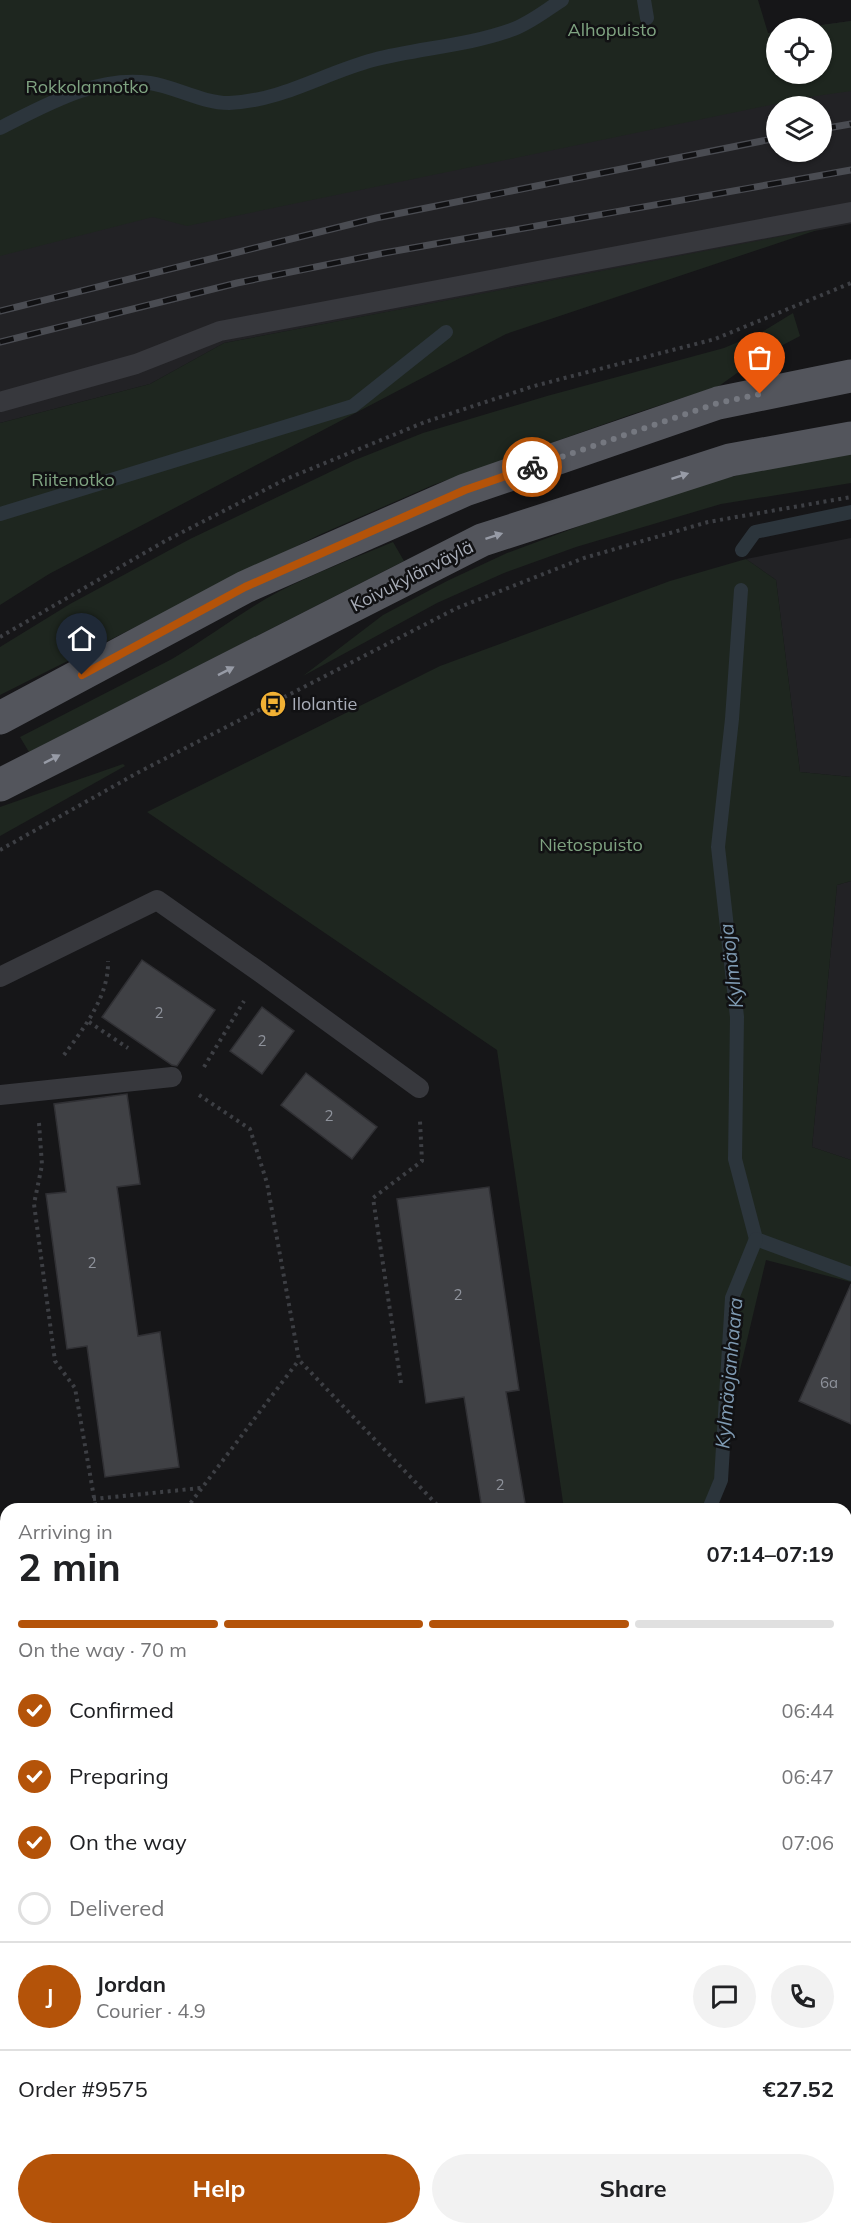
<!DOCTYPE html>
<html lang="en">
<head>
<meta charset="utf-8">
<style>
	:root { --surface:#fff; --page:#f2f2f2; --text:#202124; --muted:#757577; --line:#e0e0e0; --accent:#b45309 }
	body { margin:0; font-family:Mulish,sans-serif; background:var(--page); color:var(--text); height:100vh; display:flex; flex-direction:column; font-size:22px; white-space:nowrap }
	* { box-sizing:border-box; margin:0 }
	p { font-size:20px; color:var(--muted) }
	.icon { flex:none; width:33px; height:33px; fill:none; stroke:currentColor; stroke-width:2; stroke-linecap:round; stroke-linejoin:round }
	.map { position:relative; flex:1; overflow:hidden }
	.sheet { position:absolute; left:0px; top:1503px; width:852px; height:732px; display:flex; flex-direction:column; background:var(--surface); border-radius:18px 18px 0 0; box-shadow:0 2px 4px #0004 }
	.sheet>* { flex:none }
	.buttons { position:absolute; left:766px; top:18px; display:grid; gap:12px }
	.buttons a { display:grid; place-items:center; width:66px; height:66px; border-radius:50%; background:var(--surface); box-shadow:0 2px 4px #0004; font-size:30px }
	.pin { position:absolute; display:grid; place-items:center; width:51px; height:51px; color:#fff; margin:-62px -26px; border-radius:50% 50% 50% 0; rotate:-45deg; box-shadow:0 0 6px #0007 }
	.pin .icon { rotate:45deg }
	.courier { position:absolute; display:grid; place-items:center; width:60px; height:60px; margin:-30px; border:4px solid #b45309; border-radius:50%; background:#fff; color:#222; box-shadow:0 2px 8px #0007 }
	.head em { font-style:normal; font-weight:700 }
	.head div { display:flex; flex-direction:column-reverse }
	.head { display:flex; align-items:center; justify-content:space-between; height:102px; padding:0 18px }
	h1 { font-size:39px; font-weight:700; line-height:45px }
	.bar { display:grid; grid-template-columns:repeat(4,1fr); gap:9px 6px; align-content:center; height:72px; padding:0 18px }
	.bar i { height:8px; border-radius:4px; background:var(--line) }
	.bar .selected { background:var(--accent) }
	.bar p { grid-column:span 4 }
	.line { display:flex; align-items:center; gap:15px; padding:0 18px; border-top:2px solid var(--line) }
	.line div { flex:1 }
	.round { display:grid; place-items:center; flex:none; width:63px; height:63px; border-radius:32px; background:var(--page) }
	ol { padding:0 18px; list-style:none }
	li { display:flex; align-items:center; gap:18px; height:66px }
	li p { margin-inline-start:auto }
	li .icon { padding:6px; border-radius:50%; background:var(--accent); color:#fff; stroke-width:4 }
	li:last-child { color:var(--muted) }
	li i { width:33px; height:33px; border:3px solid var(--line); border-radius:50% }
	.button { display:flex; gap:12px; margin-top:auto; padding:12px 18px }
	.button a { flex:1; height:69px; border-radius:36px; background:var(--accent); color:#fff; font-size:24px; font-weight:700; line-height:69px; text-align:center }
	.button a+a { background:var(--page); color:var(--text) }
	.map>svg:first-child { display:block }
	.built { fill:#222225; fill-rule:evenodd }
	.green { fill:#1e261f }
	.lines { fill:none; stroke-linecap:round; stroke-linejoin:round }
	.stream { stroke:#2c353c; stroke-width:14 }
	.building { fill:#404145; stroke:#303034; stroke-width:1.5 }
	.path { stroke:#3d3f44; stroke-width:4; stroke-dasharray:3 4.5; stroke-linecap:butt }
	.lane { stroke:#37383d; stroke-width:20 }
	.street { stroke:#37383d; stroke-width:33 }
	.primary { stroke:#53555c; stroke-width:33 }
	.rail-casing { stroke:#4a4c52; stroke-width:7 }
	.rail { stroke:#111113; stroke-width:4.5; stroke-dasharray:14; stroke-linecap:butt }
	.oneway { fill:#979ba6 }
	.done { stroke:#757880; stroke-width:6; stroke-dasharray:0 10.8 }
	.route { stroke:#b45309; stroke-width:8 }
	.labels { text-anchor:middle; stroke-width:5; stroke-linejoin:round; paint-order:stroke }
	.number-label { font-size:15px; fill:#8e929b }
	.park-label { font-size:18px; fill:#7fa381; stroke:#111113 }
	.street-label { font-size:18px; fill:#a8adb8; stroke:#111113 }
	.poi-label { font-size:18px; fill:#a8adb8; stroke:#111113; text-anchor:start }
	.water-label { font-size:20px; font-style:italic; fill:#7f9bb3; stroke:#111113 }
</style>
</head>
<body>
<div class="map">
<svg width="851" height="2235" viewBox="0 0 851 2235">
	<rect width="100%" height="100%" fill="#161618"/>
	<g class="built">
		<path d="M 851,21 L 851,224 L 224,343 L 150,384 L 0,423 L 0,201 L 777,32 L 777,74 L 822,74 L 822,28 L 800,28 ZM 777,106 L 822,106 L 822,152 L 777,152 Z"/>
		<polygon points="851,538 851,777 800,772 776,580 746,559"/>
		<polygon points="851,881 851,1160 812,1147 837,885"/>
	</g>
	<g class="green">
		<polygon points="0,0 758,0 768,33 777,32 777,74 822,74 822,28 800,28 851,21 851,91 809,97 187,226 153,217 0,256"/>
		<polygon points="820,229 506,334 49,574 0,605 0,423 150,384 224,343"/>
		<polygon points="793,313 800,336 758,358 719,386 630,415 433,485 319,535 0,695 0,647 70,604 190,539 355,460 423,433 547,396 724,348 762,332"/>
		<polygon points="851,447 851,483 721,504 576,547 504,573 437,603 303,676 383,615 447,581 507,553 671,492"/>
		<path d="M 393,542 L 404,561 L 29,752 L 20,737 L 172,659 C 208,638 241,612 278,592 C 315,573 354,558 393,542 Z"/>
		<polygon points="746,559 776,580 800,772 851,777 851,881 837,885 812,1147 851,1160 851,1282 766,1260 707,1509 564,1509 497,1050 147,812 440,666 670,581"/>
		<polygon points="123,764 125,766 0,836 0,807"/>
		<polygon points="470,2229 570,2229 568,2235 469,2235"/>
	</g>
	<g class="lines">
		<g class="stream">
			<polyline points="644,0 647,18"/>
			<path d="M 0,128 C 46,105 97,75 150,83 C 176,87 202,103 229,103 C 282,101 324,73 373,60 C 419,48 466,46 511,30 C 529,24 546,10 562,0"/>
			<polyline points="0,514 353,406 446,332"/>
			<polyline points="742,550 755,532 851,512"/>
			<polyline points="741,590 732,719 718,847 737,1017 735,1159 756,1239 851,1274"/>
			<polyline points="709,1509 721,1480 732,1298 756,1239"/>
			<polyline points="514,2235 518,2229"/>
		</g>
	</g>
	<g class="building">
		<polygon points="142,960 215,1010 177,1066 172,1065 102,1017"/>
		<polygon points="262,1007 294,1031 262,1074 230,1051"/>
		<polygon points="306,1073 377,1127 352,1159 281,1105"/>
		<polygon points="127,1094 140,1184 117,1187 138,1336 160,1332 179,1467 105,1477 87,1346 67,1349 46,1194 66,1192 54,1104"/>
		<polygon points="489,1187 519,1390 506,1392 526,1509 482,1509 464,1397 426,1403 397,1199"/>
		<polygon points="851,1284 851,1424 799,1401"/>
	</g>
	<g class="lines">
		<g class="path">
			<polyline points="0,637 165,541 286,479 425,422 534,386 715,339 851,283"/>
			<polyline points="0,850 139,772 457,608 584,558 708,522 851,497"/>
			<polyline points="89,1022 128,1048"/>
			<path d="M 64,1055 C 84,1028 109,996 108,961"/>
			<polyline points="204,1067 244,1001"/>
			<polyline points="199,1095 250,1129 267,1183 299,1360 441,1509"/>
			<polyline points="39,1123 42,1165 34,1204 55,1361 75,1388 96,1509"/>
			<polyline points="401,1383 373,1198 422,1161 420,1121"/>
			<polyline points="93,1499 201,1488"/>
			<polyline points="186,1509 299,1360"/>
			<polyline points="0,1552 6,1552"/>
			<polyline points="0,1702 6,1702"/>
			<polyline points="0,1825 6,1865"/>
			<polyline points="846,1997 851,2001"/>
		</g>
		<g class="lane">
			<polyline points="0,402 136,364 220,331 851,212"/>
			<polyline points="0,977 157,900 261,973 419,1088"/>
			<polyline points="0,1095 172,1077"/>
		</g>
		<g class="street">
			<polyline points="0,1613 6,1649"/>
			<polyline points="846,2060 851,2064"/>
			<polyline points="83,2229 84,2235"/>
		</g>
		<g class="primary">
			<polyline points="0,718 245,587 465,490 718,403 851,376"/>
			<polyline points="0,785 482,540 730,460 851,438"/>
		</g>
		<defs>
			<g id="rail">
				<polyline points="822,129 851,124"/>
				<polyline points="0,311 376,218 777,138"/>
				<polyline points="0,342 237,283 384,253 851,170"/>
			</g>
		</defs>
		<use href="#rail" class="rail-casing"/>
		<use href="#rail" class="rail"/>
	</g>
	<defs><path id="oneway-solid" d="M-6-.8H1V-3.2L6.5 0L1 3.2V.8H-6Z" transform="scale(1.5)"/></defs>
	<g class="oneway">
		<use href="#oneway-solid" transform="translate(680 476) rotate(-18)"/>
		<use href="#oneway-solid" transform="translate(494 536) rotate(-18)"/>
		<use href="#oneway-solid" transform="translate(226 671) rotate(-27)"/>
		<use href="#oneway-solid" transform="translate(52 759) rotate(-27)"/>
	</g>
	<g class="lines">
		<polyline class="done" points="532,467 718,403 760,394"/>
		<polyline class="route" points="82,675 245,587 465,490 532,467"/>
	</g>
	<defs>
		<symbol id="bus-disc" viewBox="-11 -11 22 22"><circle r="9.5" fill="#f2b134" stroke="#111113"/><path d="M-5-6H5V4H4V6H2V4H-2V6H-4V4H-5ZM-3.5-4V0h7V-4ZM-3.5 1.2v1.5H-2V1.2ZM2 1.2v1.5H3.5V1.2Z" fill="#111"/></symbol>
	</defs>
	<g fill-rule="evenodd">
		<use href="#bus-disc" x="258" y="689" width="30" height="30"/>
	</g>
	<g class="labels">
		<g class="number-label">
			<text x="159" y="1018">2</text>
			<text x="262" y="1046">2</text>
			<text x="329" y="1121">2</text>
			<text x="92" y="1268">2</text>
			<text x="458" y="1300">2</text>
			<text x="829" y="1388">6a</text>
			<text x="500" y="1490">2</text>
		</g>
		<g class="park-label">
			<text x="612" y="36">Alhopuisto</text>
			<text x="87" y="93">Rokkolannotko</text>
			<text x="73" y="486">Riitenotko</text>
			<text x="591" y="851">Nietospuisto</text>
		</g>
		<g class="street-label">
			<text transform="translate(412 576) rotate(-27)" y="6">Koivukylänväylä</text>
		</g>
		<g class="poi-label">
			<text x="292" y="710">Ilolantie</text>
		</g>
		<g class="water-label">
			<text transform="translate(731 966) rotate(-97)" y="7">Kylmäoja</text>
			<text transform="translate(729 1373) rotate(-85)" y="7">Kylmäojanhaara</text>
		</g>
	</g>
</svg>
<div class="buttons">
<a><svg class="icon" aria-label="locate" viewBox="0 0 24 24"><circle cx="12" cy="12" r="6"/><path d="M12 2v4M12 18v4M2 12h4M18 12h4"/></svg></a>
<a><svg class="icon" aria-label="layers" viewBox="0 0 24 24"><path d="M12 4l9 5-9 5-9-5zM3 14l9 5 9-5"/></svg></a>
</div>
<div class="pin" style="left:760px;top:394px;background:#ea580c"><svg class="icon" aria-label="bag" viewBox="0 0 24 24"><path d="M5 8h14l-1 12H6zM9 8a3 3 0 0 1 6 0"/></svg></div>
<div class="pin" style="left:82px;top:675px;background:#1f2937"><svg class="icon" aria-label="home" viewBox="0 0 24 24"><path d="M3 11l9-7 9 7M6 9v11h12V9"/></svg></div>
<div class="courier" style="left:532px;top:467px"><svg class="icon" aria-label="bike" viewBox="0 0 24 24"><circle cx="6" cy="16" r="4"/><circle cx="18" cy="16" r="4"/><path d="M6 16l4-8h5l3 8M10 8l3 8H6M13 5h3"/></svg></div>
<section class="sheet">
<div class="head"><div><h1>2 min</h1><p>Arriving in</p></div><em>07:14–07:19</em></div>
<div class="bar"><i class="selected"></i><i class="selected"></i><i class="selected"></i><i></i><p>On the way · 70 m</p></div>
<ol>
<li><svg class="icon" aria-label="check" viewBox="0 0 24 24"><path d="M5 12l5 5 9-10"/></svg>Confirmed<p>06:44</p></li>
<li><svg class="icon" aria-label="check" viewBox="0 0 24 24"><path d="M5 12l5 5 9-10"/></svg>Preparing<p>06:47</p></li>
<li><svg class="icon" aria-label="check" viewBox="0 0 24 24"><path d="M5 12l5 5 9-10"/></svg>On the way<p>07:06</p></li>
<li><i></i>Delivered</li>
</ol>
<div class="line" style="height:108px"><b class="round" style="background:var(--accent);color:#fff">J</b><div><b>Jordan</b><p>Courier · 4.9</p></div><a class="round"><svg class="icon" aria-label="chat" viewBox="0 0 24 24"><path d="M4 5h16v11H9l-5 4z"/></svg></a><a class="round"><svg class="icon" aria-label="phone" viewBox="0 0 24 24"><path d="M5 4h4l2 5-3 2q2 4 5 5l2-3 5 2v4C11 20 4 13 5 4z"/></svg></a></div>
<div class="line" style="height:78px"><div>Order #9575</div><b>€27.52</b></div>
<div class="button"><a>Help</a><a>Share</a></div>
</section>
</div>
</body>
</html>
